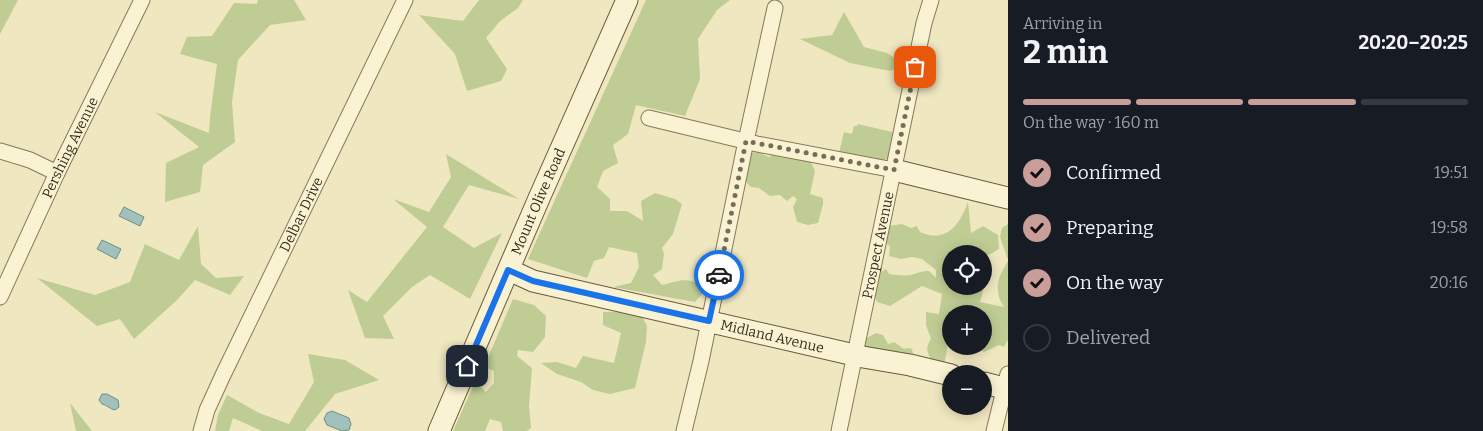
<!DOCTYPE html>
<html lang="en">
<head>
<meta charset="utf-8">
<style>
	:root { --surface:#171b24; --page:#20242c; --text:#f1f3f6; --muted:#9ea1a6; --line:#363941; --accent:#c99d98 }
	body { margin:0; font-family:Bitter,serif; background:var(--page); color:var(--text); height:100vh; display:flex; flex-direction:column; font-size:19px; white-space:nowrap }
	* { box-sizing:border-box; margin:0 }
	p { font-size:16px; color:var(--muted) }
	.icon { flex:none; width:28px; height:28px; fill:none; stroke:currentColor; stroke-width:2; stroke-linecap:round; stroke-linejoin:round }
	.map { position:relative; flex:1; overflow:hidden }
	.drawer { display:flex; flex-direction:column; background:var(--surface); width:475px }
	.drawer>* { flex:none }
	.controls { position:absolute; left:942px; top:245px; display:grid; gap:10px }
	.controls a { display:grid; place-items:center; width:50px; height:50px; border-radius:50%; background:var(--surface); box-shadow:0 2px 12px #0003; font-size:25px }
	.pin { position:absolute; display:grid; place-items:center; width:42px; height:42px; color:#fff; margin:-21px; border-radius:10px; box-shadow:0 2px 8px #0006 }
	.courier { position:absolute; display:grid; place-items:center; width:50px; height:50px; margin:-25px; border:4px solid #1a73e8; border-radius:50%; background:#fff; color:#222; box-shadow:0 1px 6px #0007 }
	.headline em { font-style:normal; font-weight:700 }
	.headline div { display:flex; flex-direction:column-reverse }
	.headline { display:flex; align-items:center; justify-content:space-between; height:85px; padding:0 15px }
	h1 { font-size:32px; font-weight:700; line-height:38px }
	.bar { display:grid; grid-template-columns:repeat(4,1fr); gap:8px 5px; align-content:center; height:60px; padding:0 15px }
	.bar i { height:6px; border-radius:4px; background:var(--line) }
	.bar .active { background:var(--accent) }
	.bar p { grid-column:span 4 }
	ol { padding:0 15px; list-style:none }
	li { display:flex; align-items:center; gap:15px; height:55px }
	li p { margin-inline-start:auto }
	li .icon { padding:5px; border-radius:50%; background:var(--accent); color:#111; stroke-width:4 }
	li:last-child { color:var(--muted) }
	li i { width:28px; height:28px; border:2px solid var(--line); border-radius:50% }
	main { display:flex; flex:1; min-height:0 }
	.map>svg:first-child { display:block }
	.green { fill:#bfcd94; fill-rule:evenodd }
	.water { fill:#a3c1bc; stroke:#6a8f8b }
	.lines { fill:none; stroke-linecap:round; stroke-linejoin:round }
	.street-casing { stroke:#887857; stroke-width:17 }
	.secondary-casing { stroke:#6a593b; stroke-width:23 }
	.street { stroke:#faf3d3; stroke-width:15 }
	.secondary { stroke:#faf3d3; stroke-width:21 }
	.done { stroke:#786e55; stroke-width:5; stroke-dasharray:0 9 }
	.route { stroke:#1a73e8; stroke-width:6 }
	.labels { text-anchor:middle; stroke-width:5; stroke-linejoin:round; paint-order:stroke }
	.street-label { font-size:14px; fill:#382d1c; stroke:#f6f0d0 }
</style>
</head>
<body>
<main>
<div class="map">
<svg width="1008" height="431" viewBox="0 0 1008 431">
	<rect width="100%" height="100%" fill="#efe7c0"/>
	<g class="green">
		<polygon points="0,0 18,0 0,34"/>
		<polygon points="258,0 294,0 306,20 270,25 238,60 232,102 235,142 203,165 200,192 165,202 166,163 199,147 155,112 209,133 210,117 217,64 180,54 187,37 212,36 234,3 257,4"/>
		<polygon points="479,0 523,0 518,8 500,21 486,38 507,69 501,81 467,91 455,54 419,15 463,21"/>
		<path d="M 646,0 L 730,0 L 717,10 L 698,39 L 700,79 L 685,116 L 636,105 L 628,134 L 613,145 L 618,163 L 603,171 L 597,187 L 610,199 L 610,211 L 627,211 L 643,221 L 641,201 L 655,193 L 675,199 L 682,204 L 673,234 L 662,248 L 664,254 L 662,269 L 653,275 L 662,285 C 678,281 687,276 702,286 L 702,294 L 695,302 L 613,287 L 631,283 L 639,267 L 637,253 L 609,247 L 604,258 L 594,261 L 587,278 L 528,259 Z"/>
		<polygon points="844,12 864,47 887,53 904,64 890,71 850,63 800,39 832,35"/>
		<polygon points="858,124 892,132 895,136 890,157 883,161 839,153 844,132 852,134 854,126 857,126"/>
		<polygon points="758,152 769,157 773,154 811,162 815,171 810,194 823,198 823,204 818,223 808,225 797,222 793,207 797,199 793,196 787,201 780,195 770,196 759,188 751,187 745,181 748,171 747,167 750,153"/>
		<polygon points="446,154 519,199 469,185 443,227 474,248 502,233 470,299 430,275 412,287 383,316 394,339 365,338 348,290 367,302 427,227 393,199 429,212 451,177"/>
		<path d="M 968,202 L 971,233 L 983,226 L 998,235 L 999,249 L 985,257 L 986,281 L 980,302 L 1004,307 C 993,291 998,276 1008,261 L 1008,340 L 1004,347 L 999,345 L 984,352 L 973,346 L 984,346 L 984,314 L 951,314 L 951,342 L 948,343 L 945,361 L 935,365 C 928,355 924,349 931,339 L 926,325 L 926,312 L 939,314 L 942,294 L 922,286 L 890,306 L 877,302 L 873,290 L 879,273 L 886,269 L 889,274 C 896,275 905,276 911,275 C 918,273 922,271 929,271 L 936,278 L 936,270 L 922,259 L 912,257 L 901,259 L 889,256 L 890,247 L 885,241 L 888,226 L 902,224 L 911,228 L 917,226 L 920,232 C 947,244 960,224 968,202 ZM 951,254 L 984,254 L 984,286 L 951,286 Z"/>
		<polygon points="1008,224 1008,260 1000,237 1002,228"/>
		<polygon points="198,226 201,264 216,278 244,276 230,295 195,280 177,300 134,339 120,319 97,326 37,278 95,295 130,282 145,244 179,260"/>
		<polygon points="513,299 534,305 546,316 545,337 533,352 518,350 517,356 532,368 529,406 531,428 527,431 503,431 501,422 490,419 485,431 453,431 475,382 486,392 494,383 494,371 484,367"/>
		<polygon points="603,312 623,312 642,316 647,326 646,342 635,388 610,394 593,390 581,382 557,374 541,363 557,362 576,368 583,356 614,363 621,333 603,325"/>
		<polygon points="876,333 883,335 888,344 894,342 904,349 908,348 912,349 914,359 862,348 865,339"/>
		<polygon points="308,354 345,360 379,380 335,394 305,431 262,431 233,418 229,431 215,431 218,415 227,395 259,413 289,424 314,382"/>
		<polygon points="70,403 92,431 76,431"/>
	</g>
	<g class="water">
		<polygon points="124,207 144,217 140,226 119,216"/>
		<polygon points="102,240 121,249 116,259 97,249"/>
		<path d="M 102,394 L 107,394 L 118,400 L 119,407 L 115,410 C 110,409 107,405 102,404 L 99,400 Z"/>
		<polygon points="332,411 349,418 351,424 349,430 342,431 327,425 324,419 327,413"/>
	</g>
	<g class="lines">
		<defs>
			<g id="street">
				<polyline points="649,118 757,144 894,170"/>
				<polyline points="0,151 30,160 57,173"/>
				<path id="s1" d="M 0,297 L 57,173 L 142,0"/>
				<path id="s2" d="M 201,431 L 207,410 L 223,375 L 405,0"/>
				<polyline points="684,431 701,361 746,141 775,8"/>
				<path id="s3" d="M 839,431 L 924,23 L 931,0"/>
				<polyline points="994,431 1008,374"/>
			</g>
			<g id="secondary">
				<polyline points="894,170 1008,198"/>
				<path id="s4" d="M 509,270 L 533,281 L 863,357 L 910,365 L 951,375"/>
				<polyline points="984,383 1008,389"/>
				<path id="s5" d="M 439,431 L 540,196 L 627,0"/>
			</g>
		</defs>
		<use href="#street" class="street-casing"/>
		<use href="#secondary" class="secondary-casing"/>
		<use href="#street" class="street"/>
		<use href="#secondary" class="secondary"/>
	</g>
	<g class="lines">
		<polyline class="done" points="719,275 746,141 894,170 915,67"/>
		<polyline class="route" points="467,366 508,270 533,281 709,321 719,275"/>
	</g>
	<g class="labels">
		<g class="street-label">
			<text dy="5" stroke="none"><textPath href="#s1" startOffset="165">Pershing Avenue</textPath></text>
			<text dy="5" stroke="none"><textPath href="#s5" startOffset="250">Mount Olive Road</textPath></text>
			<text dy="5" stroke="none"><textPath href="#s2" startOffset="239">Delbar Drive</textPath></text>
			<text dy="5" stroke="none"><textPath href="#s3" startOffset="190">Prospect Avenue</textPath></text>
			<text dy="5" stroke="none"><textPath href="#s4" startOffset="272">Midland Avenue</textPath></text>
		</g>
	</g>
</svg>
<div class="controls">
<a><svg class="icon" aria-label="locate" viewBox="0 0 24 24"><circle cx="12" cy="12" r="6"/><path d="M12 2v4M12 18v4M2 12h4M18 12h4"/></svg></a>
<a>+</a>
<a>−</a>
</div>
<div class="pin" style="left:915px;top:67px;background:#ea580c"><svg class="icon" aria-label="bag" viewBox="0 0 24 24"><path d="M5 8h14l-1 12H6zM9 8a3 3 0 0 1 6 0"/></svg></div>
<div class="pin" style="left:467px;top:366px;background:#1f2937"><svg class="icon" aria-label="home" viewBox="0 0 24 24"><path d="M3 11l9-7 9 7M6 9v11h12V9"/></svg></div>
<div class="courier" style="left:719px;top:275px"><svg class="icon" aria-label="car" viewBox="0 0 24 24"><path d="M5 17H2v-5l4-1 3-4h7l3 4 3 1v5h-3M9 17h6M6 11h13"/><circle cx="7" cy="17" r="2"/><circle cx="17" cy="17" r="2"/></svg></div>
</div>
<section class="drawer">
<div class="headline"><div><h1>2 min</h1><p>Arriving in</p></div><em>20:20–20:25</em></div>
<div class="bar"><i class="active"></i><i class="active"></i><i class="active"></i><i></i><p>On the way · 160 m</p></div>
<ol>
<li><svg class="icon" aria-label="check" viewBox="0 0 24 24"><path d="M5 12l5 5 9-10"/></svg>Confirmed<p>19:51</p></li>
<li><svg class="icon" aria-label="check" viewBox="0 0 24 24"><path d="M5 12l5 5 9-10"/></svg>Preparing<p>19:58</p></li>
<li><svg class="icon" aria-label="check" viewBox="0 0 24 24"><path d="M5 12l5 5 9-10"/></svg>On the way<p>20:16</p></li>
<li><i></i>Delivered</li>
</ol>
</section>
</main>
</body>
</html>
